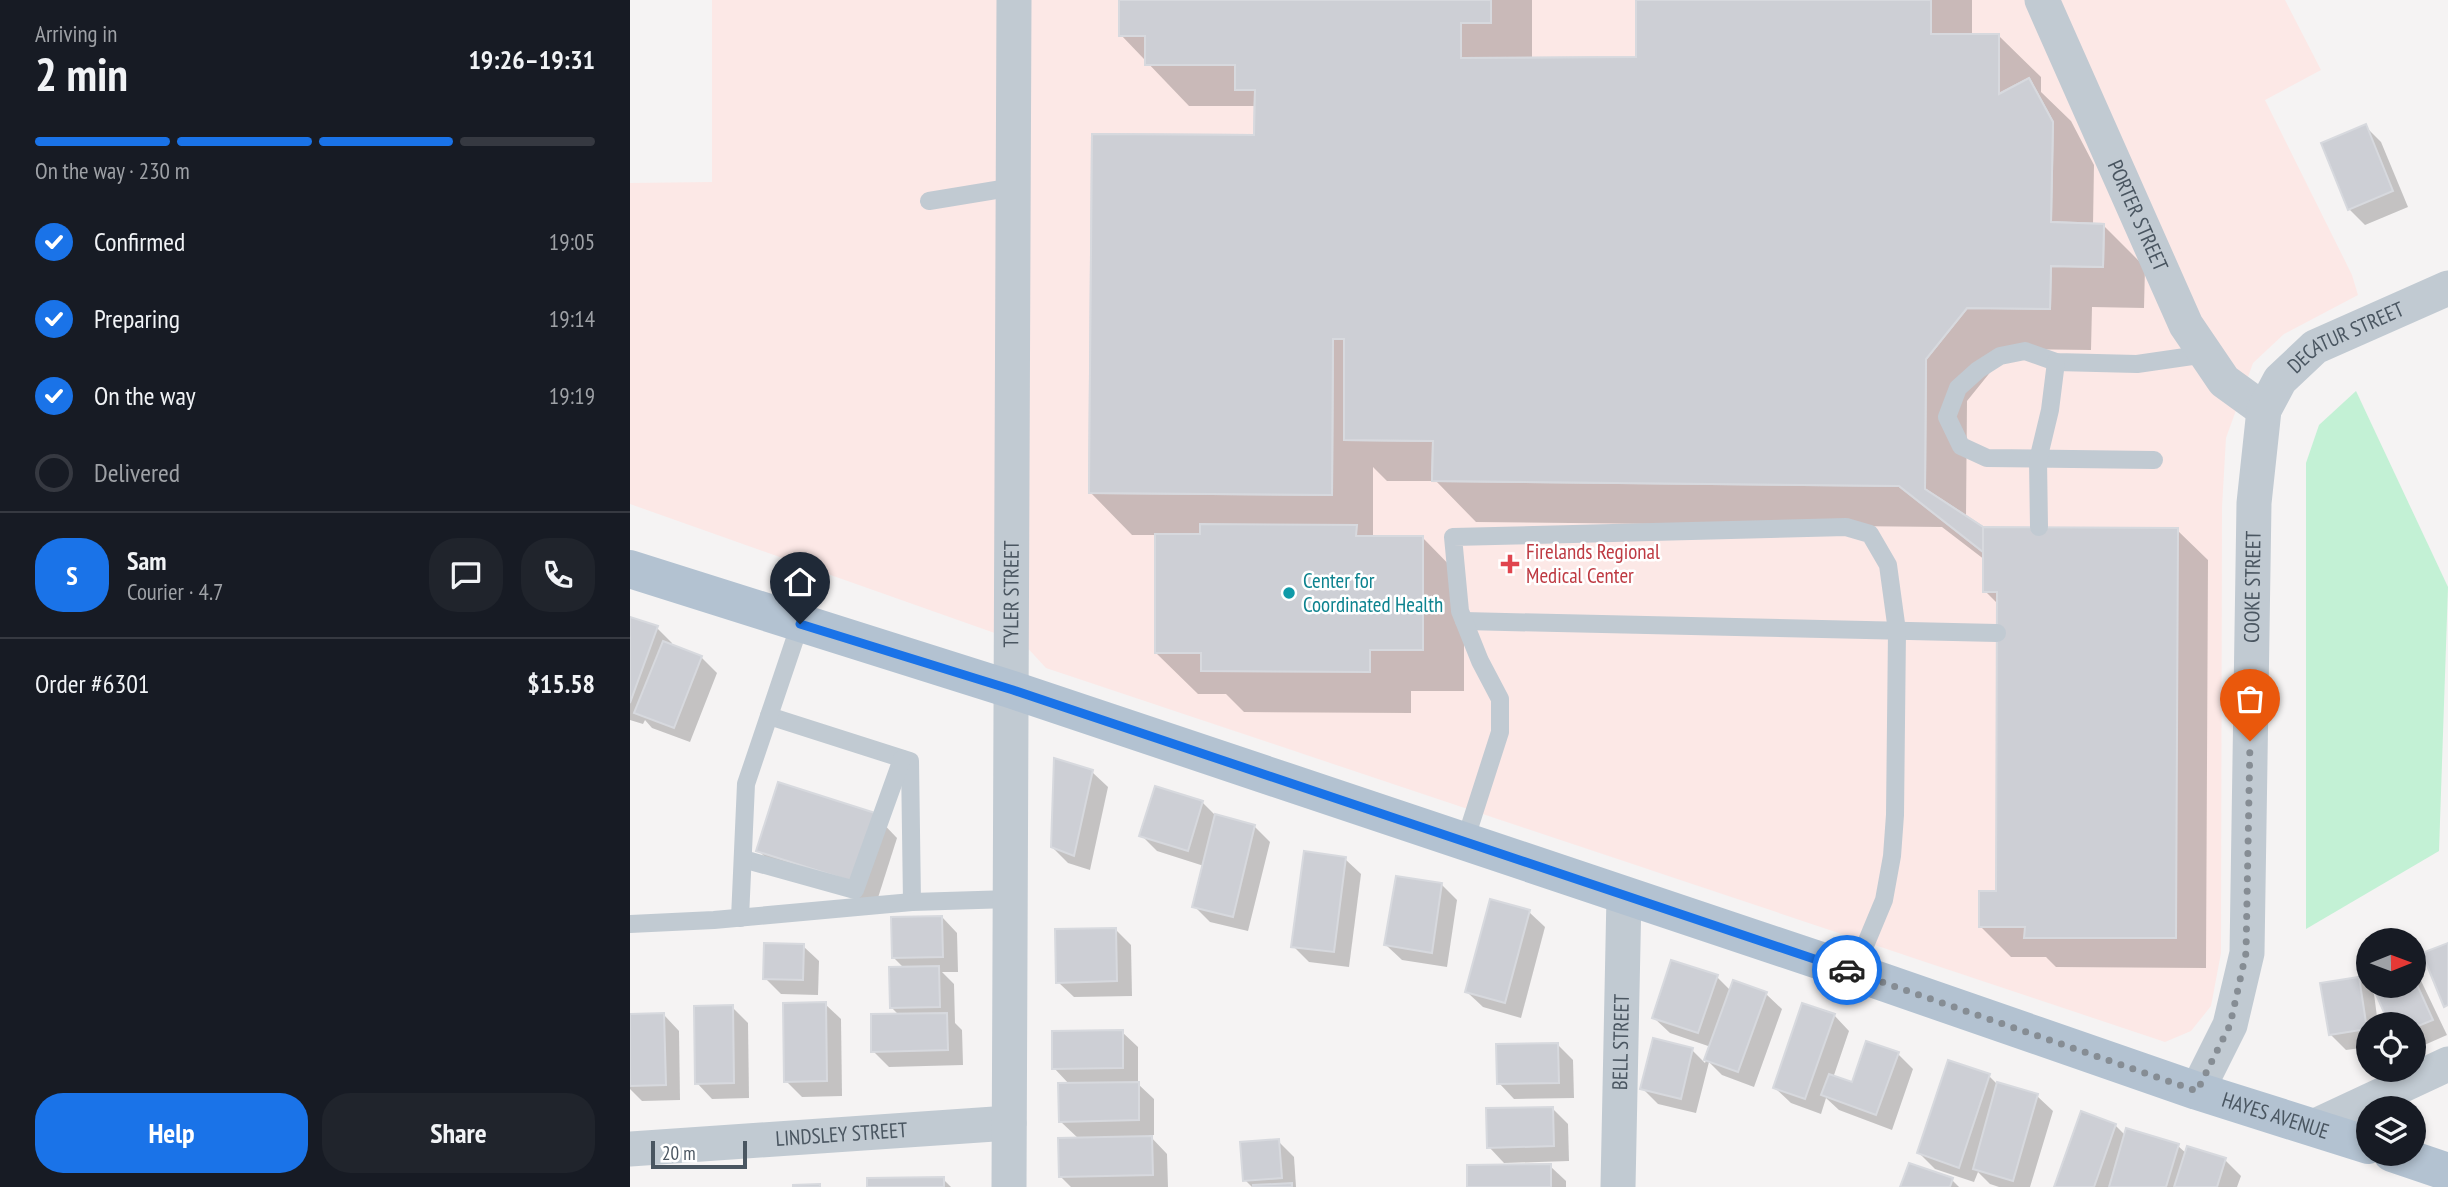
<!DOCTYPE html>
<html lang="en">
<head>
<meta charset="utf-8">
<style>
	:root { --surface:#171b24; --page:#20242c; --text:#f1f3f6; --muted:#9ea1a6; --line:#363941; --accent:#1a73e8 }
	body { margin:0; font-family:"PT Sans Narrow",sans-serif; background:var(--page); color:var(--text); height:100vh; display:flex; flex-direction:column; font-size:26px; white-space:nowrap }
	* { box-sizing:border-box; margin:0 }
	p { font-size:23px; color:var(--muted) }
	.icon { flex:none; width:38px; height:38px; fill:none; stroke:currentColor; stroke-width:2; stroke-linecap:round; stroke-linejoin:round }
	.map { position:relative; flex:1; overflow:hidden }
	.side { display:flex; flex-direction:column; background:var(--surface); width:630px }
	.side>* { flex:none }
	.needle { width:46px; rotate:89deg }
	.controls { position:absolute; left:1726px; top:928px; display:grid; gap:14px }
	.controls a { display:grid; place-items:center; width:70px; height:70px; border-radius:50%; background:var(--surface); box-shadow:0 4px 10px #0003; font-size:35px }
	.scale { position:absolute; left:21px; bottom:18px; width:96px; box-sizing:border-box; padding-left:7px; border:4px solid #4a5661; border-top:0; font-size:19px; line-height:24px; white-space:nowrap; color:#4a5661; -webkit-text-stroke:5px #fff; paint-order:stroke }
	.pin { position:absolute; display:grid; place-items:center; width:60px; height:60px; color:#fff; margin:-72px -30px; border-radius:50% 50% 50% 0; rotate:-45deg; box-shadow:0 0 7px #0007 }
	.pin .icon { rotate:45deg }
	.courier { position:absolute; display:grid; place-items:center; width:70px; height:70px; margin:-35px; border:5px solid #1a73e8; border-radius:50%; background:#fff; color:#222; box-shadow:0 2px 9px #0007 }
	.summary em { font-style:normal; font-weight:600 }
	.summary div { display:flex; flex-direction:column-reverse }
	.summary { display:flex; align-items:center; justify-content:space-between; height:119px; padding:0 35px }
	h1 { font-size:46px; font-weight:600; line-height:52px }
	.bar { display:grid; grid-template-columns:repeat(4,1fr); gap:10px 7px; align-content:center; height:84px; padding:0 35px }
	.bar i { height:9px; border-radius:5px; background:var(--line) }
	.bar .on { background:var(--accent) }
	.bar p { grid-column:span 4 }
	.line { display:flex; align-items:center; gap:18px; padding:0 35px; border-top:2px solid var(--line) }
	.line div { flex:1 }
	.round { display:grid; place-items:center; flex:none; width:74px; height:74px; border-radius:28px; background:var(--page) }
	ol { padding:0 35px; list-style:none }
	li { display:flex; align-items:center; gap:21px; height:77px }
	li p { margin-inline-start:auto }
	li .icon { padding:7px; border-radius:50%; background:var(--accent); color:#fff; stroke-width:4 }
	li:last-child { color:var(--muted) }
	li i { width:38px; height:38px; border:4px solid var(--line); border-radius:50% }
	.button { display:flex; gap:14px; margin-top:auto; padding:14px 35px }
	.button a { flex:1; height:80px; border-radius:28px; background:var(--accent); color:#fff; font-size:28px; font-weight:600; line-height:80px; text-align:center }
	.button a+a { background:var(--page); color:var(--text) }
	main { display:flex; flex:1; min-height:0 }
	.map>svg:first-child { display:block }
	.medical { fill:#fce8e6 }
	.green { fill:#c3f1d5 }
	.shadow { fill:#0003 }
	.building { fill:#cdcfd5; stroke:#d7d9de; stroke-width:2 }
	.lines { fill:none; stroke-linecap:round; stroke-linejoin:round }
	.service { stroke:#c1cad2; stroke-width:18 }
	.minor { stroke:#c1cad2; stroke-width:35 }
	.primary { stroke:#b3c2d1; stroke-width:38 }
	.done { stroke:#868d94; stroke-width:7; stroke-dasharray:0 12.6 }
	.route { stroke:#1a73e8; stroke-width:9 }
	.health-dot { fill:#e0444e; stroke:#fff; stroke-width:2.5 }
	.culture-dot { fill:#0f9aa8; stroke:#fff; stroke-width:2.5 }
	.labels { text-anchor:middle; stroke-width:5; stroke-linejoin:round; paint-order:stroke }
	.street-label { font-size:21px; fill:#4a5661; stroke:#fff }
	.health-label { font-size:21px; fill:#be3a42; stroke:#fff; text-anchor:start }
	.culture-label { font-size:21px; fill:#0d838f; stroke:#fff; text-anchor:start }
</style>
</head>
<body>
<main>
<section class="side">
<div class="summary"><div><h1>2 min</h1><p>Arriving in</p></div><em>19:26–19:31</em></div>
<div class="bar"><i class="on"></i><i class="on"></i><i class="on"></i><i></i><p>On the way · 230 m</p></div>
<ol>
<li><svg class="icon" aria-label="check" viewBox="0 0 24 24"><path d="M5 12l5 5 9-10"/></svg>Confirmed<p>19:05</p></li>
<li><svg class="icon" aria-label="check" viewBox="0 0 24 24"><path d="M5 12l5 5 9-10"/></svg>Preparing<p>19:14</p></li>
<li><svg class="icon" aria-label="check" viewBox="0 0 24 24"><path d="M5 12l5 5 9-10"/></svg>On the way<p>19:19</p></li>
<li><i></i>Delivered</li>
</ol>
<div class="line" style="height:126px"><b class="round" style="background:var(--accent);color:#fff">S</b><div><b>Sam</b><p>Courier · 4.7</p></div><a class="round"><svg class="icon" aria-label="chat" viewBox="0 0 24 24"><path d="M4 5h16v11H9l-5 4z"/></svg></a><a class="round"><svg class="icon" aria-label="phone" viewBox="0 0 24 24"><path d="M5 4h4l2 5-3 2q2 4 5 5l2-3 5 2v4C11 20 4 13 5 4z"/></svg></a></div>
<div class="line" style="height:91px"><div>Order #6301</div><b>$15.58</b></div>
<div class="button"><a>Help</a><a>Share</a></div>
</section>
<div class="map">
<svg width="1818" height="1187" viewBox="0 0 1818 1187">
	<rect width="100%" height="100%" fill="#f5f3f3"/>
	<polygon class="medical" points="82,0 1655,0 1691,70 1635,100 1722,275 1728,295 1654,334 1623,363 1596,438 1592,507 1591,953 1581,1006 1561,1031 1535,1042 416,668 393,643 0,504 0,183 82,182"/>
	<polygon class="green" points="1726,391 1818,587 1809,851 1676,929 1676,463 1689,425"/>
	<g class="shadow">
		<polygon points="491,0 902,0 902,59 1008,59 1008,0 1342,0 1342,36 1369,36 1411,77 1411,92 1441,121 1464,165 1463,225 1473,225 1515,267 1514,308 1462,307 1461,350 1379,349 1337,401 1336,518 1355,530 1547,530 1578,560 1576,968 1426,967 1416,957 1381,957 1350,926 1368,893 1369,605 1355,591 1355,560 1312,527 846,522 806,481 757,481 743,467 743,538 793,538 834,580 834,691 781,691 781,713 614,712 596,694 568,694 526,653 527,535 502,535 461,493 626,137 626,109 624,106 559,106 491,35"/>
		<polygon points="1735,126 1751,142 1778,207 1735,225 1719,209"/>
		<polygon points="0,619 27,628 42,643 41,646 71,657 87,673 60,742 22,728 15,720 13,724 0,720"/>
		<polygon points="462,772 478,787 460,870 438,863 422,847"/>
		<polygon points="572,802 587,817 624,826 640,842 618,931 580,922 564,906 574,866 527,851 511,835"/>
		<polygon points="244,814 267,838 246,904 151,873 128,850"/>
		<polygon points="715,859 731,874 719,967 679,962 663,946"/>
		<polygon points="811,884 827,900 817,967 772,960 756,945"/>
		<polygon points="899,912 915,927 891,1018 853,1007 837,992"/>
		<polygon points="312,917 327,933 328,972 312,972 324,984 325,1023 332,1030 333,1065 259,1067 243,1051 269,1015 262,1008 275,969 263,957"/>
		<polygon points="485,929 501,945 502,996 444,997 428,982"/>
		<polygon points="173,946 189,961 188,995 151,994 135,978"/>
		<polygon points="1783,964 1817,1035 1783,1050"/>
		<polygon points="1087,977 1101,991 1136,994 1152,1009 1124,1087 1092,1075 1079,1062 1066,1113 1028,1104 1012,1088 1062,1050 1075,1063 1081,1047 1040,1033 1024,1018"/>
		<polygon points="1728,979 1744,994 1748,1024 1738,1024 1738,1047 1716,1050 1700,1034"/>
		<polygon points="195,1004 211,1019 212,1096 172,1097 156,1081"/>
		<polygon points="102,1007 118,1023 119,1098 82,1099 67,1083"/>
		<polygon points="0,1015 34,1015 49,1031 50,1100 12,1101 0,1089"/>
		<polygon points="1204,1015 1219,1031 1203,1078 1223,1085 1268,1054 1283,1069 1262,1130 1209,1110 1196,1098 1191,1114 1161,1103 1145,1088"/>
		<polygon points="492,1032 508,1047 508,1084 524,1099 524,1135 519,1135 537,1154 538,1187 441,1187 430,1176 449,1139 430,1121 440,1085 424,1068"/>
		<polygon points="928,1045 943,1060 944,1098 884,1099 869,1083"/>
		<polygon points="1359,1076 1367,1084 1407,1096 1423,1111 1400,1187 1369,1187 1360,1184 1348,1172 1344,1182 1305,1169 1289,1153"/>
		<polygon points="922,1108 938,1124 939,1161 874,1163 859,1147"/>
		<polygon points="1485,1125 1496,1136 1548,1146 1557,1154 1595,1160 1611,1176 1607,1187 1426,1187"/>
		<polygon points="648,1141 664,1157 666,1187 622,1187 615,1180"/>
		<polygon points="920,1166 936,1181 936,1187 839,1187"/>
		<polygon points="313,1179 321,1187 239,1187"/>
		<polygon points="1322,1180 1329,1187 1272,1187"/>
	</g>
	<g class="building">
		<polygon points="489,0 861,0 861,23 831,23 831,58 1006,57 1006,0 1301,0 1301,34 1369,34 1369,94 1399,78 1423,122 1421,222 1474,224 1473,267 1421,266 1420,309 1337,308 1296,359 1295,489 1353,527 1353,552 1269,486 802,481 803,441 714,440 714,339 703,339 702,495 459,493 462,134 624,135 625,90 605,90 605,65 515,65 515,36 489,36"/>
		<polygon points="489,0 861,0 861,23 831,23 831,58 1006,57 1006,0 1301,0 1301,34 1369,34 1369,94 1399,78 1423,122 1421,222 1474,224 1473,267 1421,266 1420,309 1337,308 1296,359 1295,489 1353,527 1353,552 1269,486 802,481 803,441 714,440 714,339 703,339 702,495 459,493 462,134 624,135 625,90 605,90 605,65 515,65 515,36 489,36"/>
		<polygon points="1736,124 1763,191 1718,210 1691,143"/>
		<polygon points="570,524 727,525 726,536 793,536 793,650 740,650 740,672 571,671 571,653 525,653 525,534 570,534"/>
		<polygon points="1353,527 1548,528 1546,938 1394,938 1395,927 1349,927 1349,891 1366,891 1367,592 1353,592"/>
		<polygon points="0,617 28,626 0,703"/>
		<polygon points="33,641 72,656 44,728 4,713"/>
		<polygon points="424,758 463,770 444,856 421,847"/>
		<polygon points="148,782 245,813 223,882 126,851"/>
		<polygon points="525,786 573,801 558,851 509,836"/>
		<polygon points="585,814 625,825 603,917 562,907"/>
		<polygon points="674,851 716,857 704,952 661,947"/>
		<polygon points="766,876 812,883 802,953 754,945"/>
		<polygon points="860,899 900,910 875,1003 835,992"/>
		<polygon points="312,916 313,957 262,958 261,917"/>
		<polygon points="486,928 487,981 426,983 425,929"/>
		<polygon points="134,943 174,944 173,980 133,979"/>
		<polygon points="1818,943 1818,1005 1814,1007 1792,953"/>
		<polygon points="1041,960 1088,975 1068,1033 1022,1018"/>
		<polygon points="309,966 310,1007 260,1008 259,967"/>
		<polygon points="1783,976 1803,1020 1783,1028 1783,1024 1759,1024 1742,985 1783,985"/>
		<polygon points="1729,977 1737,1029 1699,1035 1690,983"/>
		<polygon points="1103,980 1137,992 1108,1072 1074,1060"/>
		<polygon points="196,1002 197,1081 154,1082 153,1003"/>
		<polygon points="1172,1003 1205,1014 1175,1099 1143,1088"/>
		<polygon points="103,1005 104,1083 65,1084 64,1006"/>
		<polygon points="34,1013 36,1085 0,1086 0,1014"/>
		<polygon points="317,1013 318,1050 241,1052 241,1014"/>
		<polygon points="493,1030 493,1068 422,1069 422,1031"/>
		<polygon points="1023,1038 1063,1048 1051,1099 1010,1089"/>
		<polygon points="1236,1041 1269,1052 1246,1115 1191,1095 1199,1074 1222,1082"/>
		<polygon points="928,1043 929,1083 867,1084 866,1044"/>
		<polygon points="1318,1060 1360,1074 1329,1168 1287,1153"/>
		<polygon points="509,1082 509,1120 429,1122 428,1083"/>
		<polygon points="1367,1082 1408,1094 1383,1181 1343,1169"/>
		<polygon points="923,1107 924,1146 857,1148 856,1108"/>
		<polygon points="1451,1111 1486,1124 1464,1187 1424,1187"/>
		<polygon points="1496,1128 1549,1144 1536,1187 1479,1187"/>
		<polygon points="522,1136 523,1175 429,1177 428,1138"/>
		<polygon points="649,1139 652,1178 613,1181 610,1142"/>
		<polygon points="1557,1146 1596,1158 1587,1187 1544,1187"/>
		<polygon points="1279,1163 1323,1178 1320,1187 1270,1187"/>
		<polygon points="921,1164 921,1187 837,1187 837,1165"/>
		<polygon points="314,1177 314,1187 237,1187 237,1178"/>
		<polygon points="662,1183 662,1187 623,1187 623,1185"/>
		<polygon points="190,1184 190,1187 163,1187 163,1185"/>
	</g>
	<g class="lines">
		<g class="service">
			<polyline points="299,201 384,187"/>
			<polyline points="1524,460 1357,458 1331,446 1317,417 1328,388 1348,370 1370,356 1395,351 1426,362 1507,364 1576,354"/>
			<polyline points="1409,527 1408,460 1420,410 1426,362"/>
			<polyline points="834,621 1367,633"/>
			<polyline points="139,716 280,761 282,902"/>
			<polyline points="835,841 870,732 870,699 850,661 830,611 823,537 1216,527 1240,534 1258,565 1267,631 1265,815 1262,856 1254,900 1224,972"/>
			<polyline points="113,859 225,890 272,759"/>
			<polyline points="110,918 116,784 170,624"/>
			<polyline points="0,924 84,920 282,902 381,899"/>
		</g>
		<g class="minor">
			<path id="s1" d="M 1412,0 L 1556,325 L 1594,381 L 1634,410"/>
			<path id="s2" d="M 1567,1091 L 1600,1025 L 1617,953 L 1624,503 L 1634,410 L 1650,380 L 1685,347 L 1818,288"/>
			<polyline points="1683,1127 1818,1064"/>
			<path id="s3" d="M 0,1149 L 379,1123"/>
			<path id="s4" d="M 379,1187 L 384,0"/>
			<path id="s5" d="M 988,1187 L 994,895"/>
		</g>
		<g class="primary">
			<path id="s6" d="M 0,569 L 383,690 L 1224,972 L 1567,1091 L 1738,1145"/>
			<polyline points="1762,1153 1818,1172"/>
		</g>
	</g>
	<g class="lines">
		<polyline class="done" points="1217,970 1567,1091 1600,1025 1616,953 1620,741"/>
		<polyline class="route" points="170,624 383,690 1217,970"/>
	</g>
	<path class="health-dot" d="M876.5 553.5h7v7h7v7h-7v7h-7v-7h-7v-7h7z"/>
	<circle class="culture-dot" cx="659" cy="593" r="7"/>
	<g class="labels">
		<g class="street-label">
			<text dy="7" stroke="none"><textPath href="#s1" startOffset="236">PORTER STREET</textPath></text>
			<text dy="7" stroke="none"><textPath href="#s2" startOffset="805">DECATUR STREET</textPath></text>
			<text dy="7" stroke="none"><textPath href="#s2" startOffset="514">COOKE STREET</textPath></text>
			<text dy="7" stroke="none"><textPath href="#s4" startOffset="593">TYLER STREET</textPath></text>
			<text dy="7" stroke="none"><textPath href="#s5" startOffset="145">BELL STREET</textPath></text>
			<text dy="7" stroke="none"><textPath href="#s6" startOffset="1734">HAYES AVENUE</textPath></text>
			<text dy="7" stroke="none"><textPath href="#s3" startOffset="212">LINDSLEY STREET</textPath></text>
		</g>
		<g class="health-label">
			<text x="896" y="559">Firelands Regional<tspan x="896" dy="24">Medical Center</tspan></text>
		</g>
		<g class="culture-label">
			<text x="673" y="588">Center for<tspan x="673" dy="24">Coordinated Health</tspan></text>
		</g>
	</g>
</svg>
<div class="controls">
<a><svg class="needle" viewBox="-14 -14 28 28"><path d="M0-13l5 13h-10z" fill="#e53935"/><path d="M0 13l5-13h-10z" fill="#9ea1a6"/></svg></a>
<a><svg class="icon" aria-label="locate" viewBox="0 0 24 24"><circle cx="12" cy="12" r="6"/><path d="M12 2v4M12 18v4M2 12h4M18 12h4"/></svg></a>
<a><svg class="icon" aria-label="layers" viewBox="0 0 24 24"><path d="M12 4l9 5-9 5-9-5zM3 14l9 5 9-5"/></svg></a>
</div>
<div class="scale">20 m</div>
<div class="pin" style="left:1620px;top:741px;background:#ea580c"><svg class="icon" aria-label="bag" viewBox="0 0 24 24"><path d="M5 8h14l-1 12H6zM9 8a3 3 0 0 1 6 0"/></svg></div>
<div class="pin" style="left:170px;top:624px;background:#1f2937"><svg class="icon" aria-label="home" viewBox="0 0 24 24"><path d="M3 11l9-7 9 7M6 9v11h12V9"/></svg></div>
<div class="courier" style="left:1217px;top:970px"><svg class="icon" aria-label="car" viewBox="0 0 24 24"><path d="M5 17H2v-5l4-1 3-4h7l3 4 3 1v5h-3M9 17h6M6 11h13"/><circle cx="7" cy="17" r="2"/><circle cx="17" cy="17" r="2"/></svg></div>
</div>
</main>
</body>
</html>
